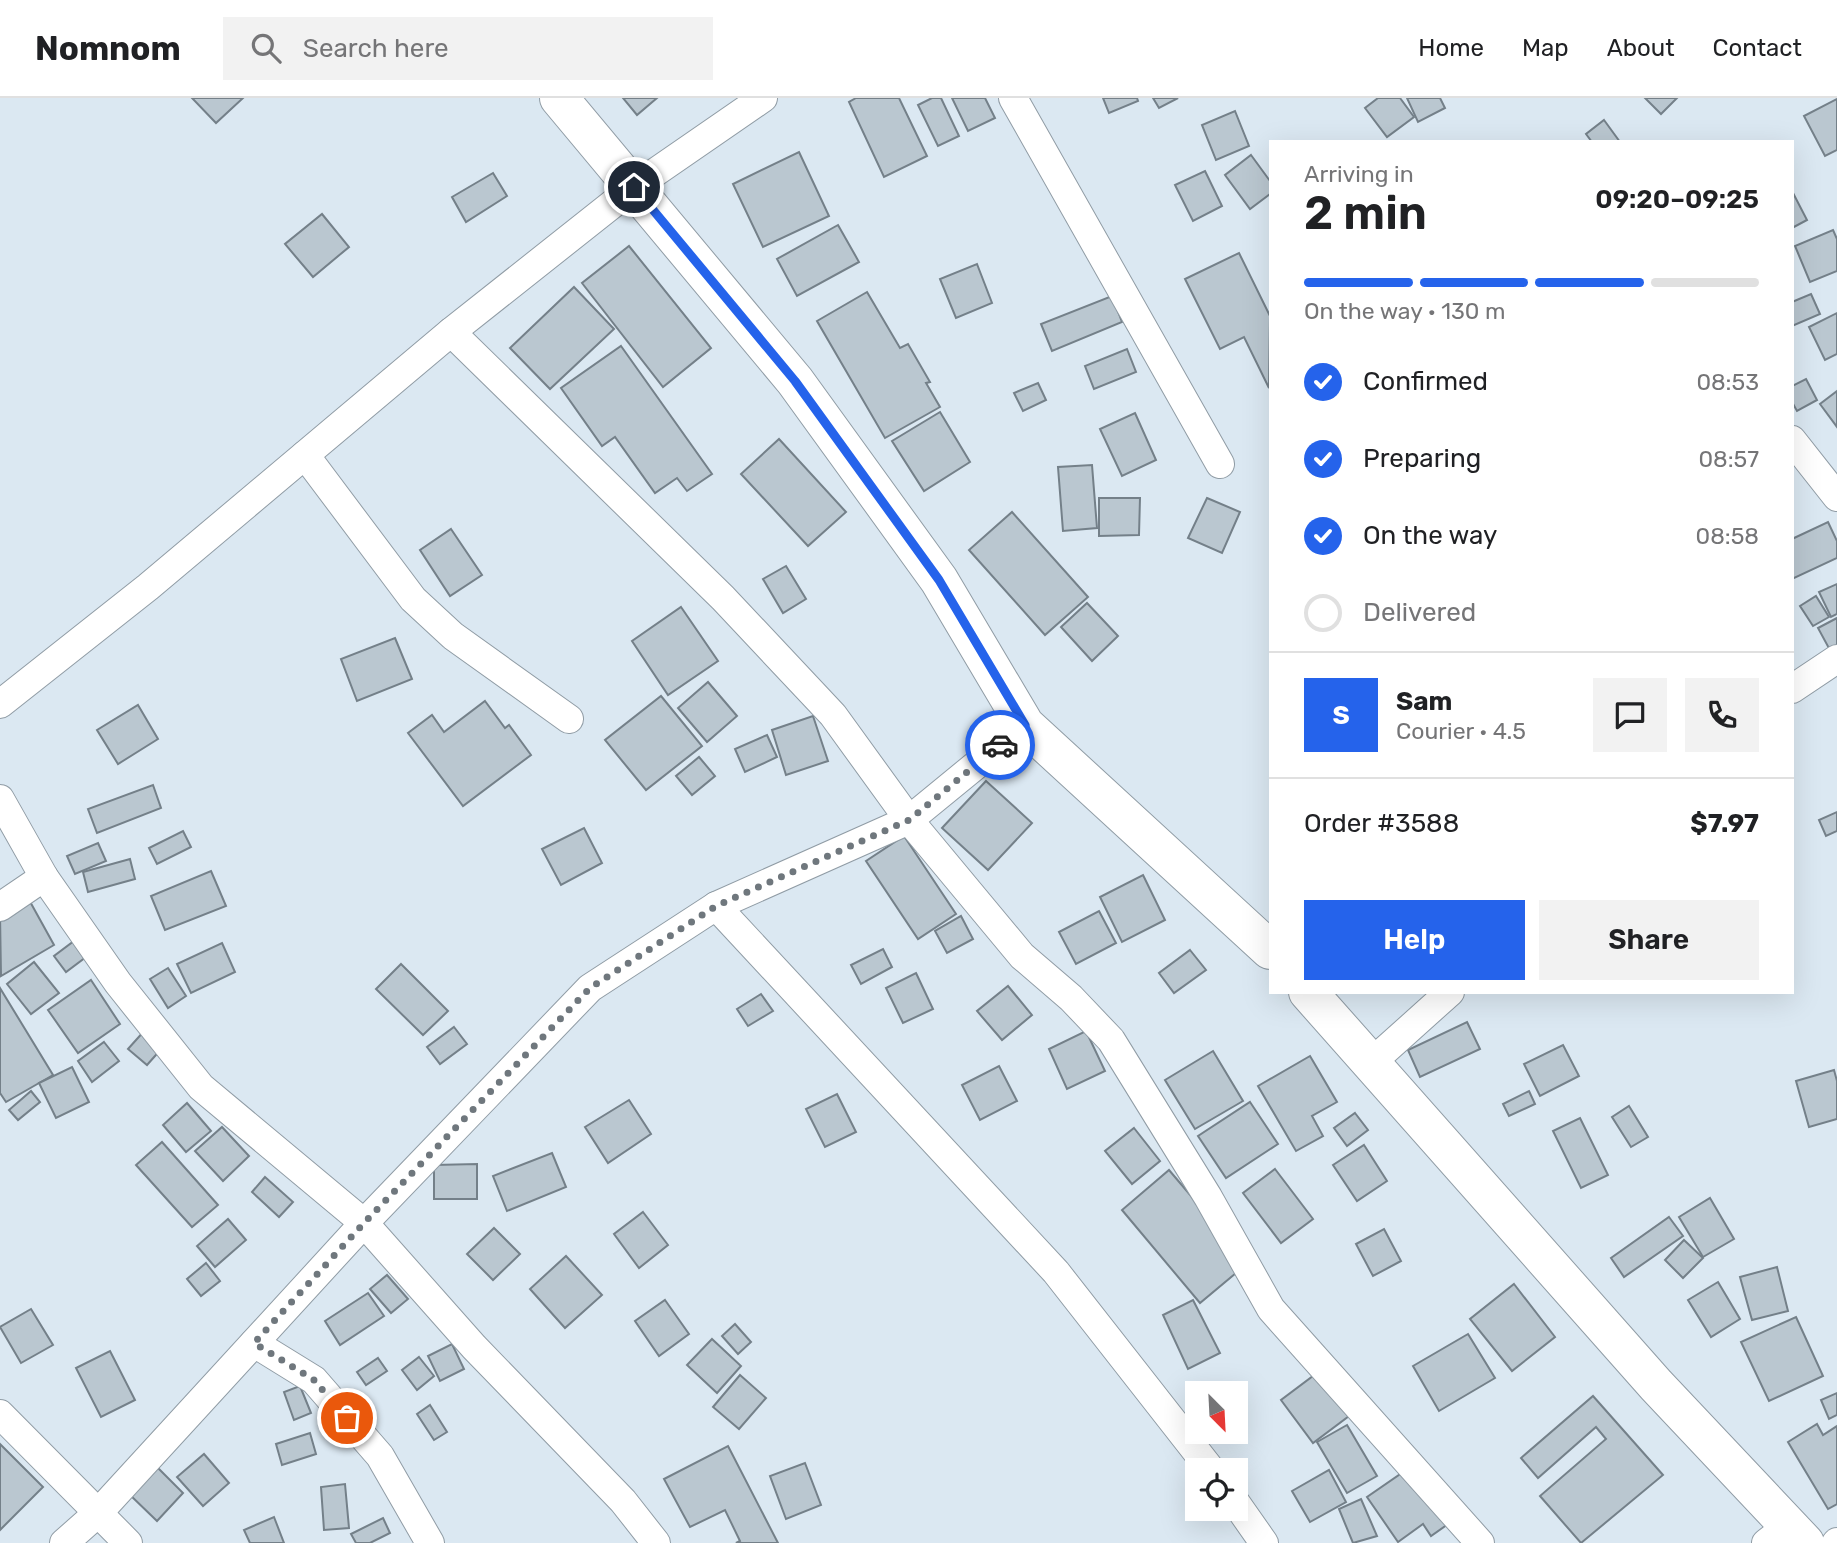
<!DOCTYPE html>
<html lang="en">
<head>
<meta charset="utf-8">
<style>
	:root { --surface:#fff; --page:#f2f2f2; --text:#202124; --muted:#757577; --line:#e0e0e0; --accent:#2563eb }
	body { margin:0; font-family:Rubik,sans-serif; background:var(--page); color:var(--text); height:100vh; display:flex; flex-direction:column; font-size:26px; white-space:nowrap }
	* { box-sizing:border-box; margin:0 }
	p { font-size:23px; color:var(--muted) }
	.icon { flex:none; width:38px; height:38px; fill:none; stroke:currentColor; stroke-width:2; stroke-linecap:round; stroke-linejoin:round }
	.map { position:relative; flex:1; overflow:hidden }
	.side { position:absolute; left:1269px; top:42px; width:525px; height:854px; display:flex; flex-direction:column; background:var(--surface); border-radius:0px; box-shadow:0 7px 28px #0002 }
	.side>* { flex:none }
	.needle { width:46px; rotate:156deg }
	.fabs { position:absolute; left:1185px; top:1283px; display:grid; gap:14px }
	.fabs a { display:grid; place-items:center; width:63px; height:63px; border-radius:0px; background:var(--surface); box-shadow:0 7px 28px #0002; font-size:35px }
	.pin { position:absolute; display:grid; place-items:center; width:60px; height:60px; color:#fff; margin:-30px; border:4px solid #fff; border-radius:50%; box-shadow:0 2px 7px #0007 }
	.courier { position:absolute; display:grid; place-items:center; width:70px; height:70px; margin:-35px; border:5px solid #2563eb; border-radius:50%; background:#fff; color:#222; box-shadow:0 2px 9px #0007 }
	.head em { font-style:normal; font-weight:600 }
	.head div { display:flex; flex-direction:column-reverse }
	.head { display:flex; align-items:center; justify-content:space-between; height:119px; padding:0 35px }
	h1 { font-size:46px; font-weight:600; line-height:52px }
	.bar { display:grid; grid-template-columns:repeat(4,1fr); gap:10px 7px; align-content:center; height:84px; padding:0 35px }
	.bar i { height:9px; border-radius:5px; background:var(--line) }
	.bar .on { background:var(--accent) }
	.bar p { grid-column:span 4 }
	.line { display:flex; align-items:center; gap:18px; padding:0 35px; border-top:2px solid var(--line) }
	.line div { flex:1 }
	.round { display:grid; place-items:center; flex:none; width:74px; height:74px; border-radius:0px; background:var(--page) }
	ol { padding:0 35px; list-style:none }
	li { display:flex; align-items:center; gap:21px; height:77px }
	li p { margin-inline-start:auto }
	li .icon { padding:7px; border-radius:50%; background:var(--accent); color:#fff; stroke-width:4 }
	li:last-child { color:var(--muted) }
	li i { width:38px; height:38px; border:4px solid var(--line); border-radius:50% }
	.button { display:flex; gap:14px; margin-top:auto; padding:14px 35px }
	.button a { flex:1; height:80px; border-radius:0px; background:var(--accent); color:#fff; font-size:28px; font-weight:600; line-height:80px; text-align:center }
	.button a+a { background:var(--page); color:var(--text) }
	header { display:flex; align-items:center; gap:42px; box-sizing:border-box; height:98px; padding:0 35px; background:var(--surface); border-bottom:2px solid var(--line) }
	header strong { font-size:33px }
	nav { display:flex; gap:38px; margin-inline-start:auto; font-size:24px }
	.search { width:490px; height:63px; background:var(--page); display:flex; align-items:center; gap:18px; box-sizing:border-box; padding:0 24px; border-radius:0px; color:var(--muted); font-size:26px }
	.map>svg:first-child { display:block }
	.building { fill:#bac7d0; stroke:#748089; stroke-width:2 }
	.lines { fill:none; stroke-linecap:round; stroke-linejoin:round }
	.street-casing { stroke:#909ca5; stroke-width:30 }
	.secondary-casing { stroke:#909ca5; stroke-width:40 }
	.street { stroke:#fff; stroke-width:28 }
	.secondary { stroke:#fff; stroke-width:38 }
	.done { stroke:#6f777d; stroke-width:7; stroke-dasharray:0 12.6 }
	.route { stroke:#2563eb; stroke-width:9 }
</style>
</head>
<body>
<header>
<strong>Nomnom</strong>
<div class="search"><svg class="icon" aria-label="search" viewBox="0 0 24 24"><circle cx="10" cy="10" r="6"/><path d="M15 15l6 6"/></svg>Search here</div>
<nav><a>Home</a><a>Map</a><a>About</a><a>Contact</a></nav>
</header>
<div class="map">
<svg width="1837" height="1445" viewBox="0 0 1837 1445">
	<rect width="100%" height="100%" fill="#dbe8f2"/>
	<g class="building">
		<polygon points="192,0 243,0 216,25"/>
		<polygon points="623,0 657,0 637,17"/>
		<polygon points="856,0 899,0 927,58 884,79 849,4"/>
		<polygon points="932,0 941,0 959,38 938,48 918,7"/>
		<polygon points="952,0 985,0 995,20 968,33"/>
		<polygon points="1103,0 1137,0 1138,3 1109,15"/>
		<polygon points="1153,0 1178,0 1159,10"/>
		<polygon points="1378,0 1400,0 1414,19 1387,39 1365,10"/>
		<polygon points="1407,0 1440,0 1445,10 1418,24"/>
		<polygon points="1645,0 1677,0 1661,16"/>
		<polygon points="1837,1 1837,52 1825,58 1804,18"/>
		<polygon points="1235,13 1249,48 1216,62 1202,27"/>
		<polygon points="1604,22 1620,44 1592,44 1586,36"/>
		<polygon points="799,54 829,118 763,149 733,86"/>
		<polygon points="1251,57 1270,83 1270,96 1250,111 1225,77"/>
		<polygon points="1205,73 1222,108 1193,123 1175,87"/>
		<polygon points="493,75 507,98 466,124 452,99"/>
		<polygon points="1792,93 1807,122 1792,130"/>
		<polygon points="322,116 349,149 313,179 285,146"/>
		<polygon points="838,127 859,164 797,198 777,161"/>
		<polygon points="1833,132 1837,141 1837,173 1810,184 1795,148"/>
		<polygon points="629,148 711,250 663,289 582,185"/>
		<polygon points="1239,155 1270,218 1269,290 1244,239 1220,251 1185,181"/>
		<polygon points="977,166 992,205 956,220 940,181"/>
		<polygon points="574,189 614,231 550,291 510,250"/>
		<polygon points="867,194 900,250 908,246 930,284 926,285 940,309 885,340 817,223"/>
		<polygon points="1811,196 1820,216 1792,228 1792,204"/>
		<polygon points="1112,198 1122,224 1052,253 1041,226"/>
		<polygon points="1837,215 1837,256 1825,262 1809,229"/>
		<polygon points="621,248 712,376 687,393 677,380 655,395 615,339 602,348 561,290"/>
		<polygon points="1127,251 1136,274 1094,291 1085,268"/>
		<polygon points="1806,281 1817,302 1797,313 1792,304 1792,288"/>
		<polygon points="1038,285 1046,302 1023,313 1014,295"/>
		<polygon points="1837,293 1837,329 1820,306"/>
		<polygon points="940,314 970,364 924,393 892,343"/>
		<polygon points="1135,315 1156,362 1122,378 1100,331"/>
		<polygon points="779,341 846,414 808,448 741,376"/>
		<polygon points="1092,367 1097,430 1063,433 1058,369"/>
		<polygon points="1099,400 1140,400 1139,437 1099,438"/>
		<polygon points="1207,400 1240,414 1222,455 1188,440"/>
		<polygon points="1012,414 1088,499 1045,537 969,452"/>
		<polygon points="1828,424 1837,443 1837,460 1792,481 1792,441"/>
		<polygon points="451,431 482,477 450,498 420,452"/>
		<polygon points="786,468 806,501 783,515 763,481"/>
		<polygon points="1837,486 1837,516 1831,519 1819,494"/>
		<polygon points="1816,498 1829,519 1813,528 1800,508"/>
		<polygon points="1087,505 1118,538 1092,563 1061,529"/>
		<polygon points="681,509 718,563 668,597 632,543"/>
		<polygon points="1837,520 1837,551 1831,554 1818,530"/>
		<polygon points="395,540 412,581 357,603 341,561"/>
		<polygon points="708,584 737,618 707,644 678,610"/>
		<polygon points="661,598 702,648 646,692 605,642"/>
		<polygon points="485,603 505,630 509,627 531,657 463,708 408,635 432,617 444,634"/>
		<polygon points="138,607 158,641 118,666 97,632"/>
		<polygon points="813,618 828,663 786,677 772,632"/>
		<polygon points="767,637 777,659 745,674 735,651"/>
		<polygon points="699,659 715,678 692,697 676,678"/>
		<polygon points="986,683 1032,725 988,772 942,730"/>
		<polygon points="153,687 161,710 97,735 88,711"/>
		<polygon points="1837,714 1837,733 1826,738 1819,722"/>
		<polygon points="584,730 602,765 561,787 542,751"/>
		<polygon points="183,733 191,749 157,766 149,750"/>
		<polygon points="904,738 956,816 918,841 866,763"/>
		<polygon points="98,745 106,763 75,776 67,758"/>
		<polygon points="130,761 135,781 88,794 83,774"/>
		<polygon points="211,773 226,808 165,832 151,798"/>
		<polygon points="1143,777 1165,822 1122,844 1100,799"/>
		<polygon points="28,800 54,847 1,878 0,816"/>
		<polygon points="1099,813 1116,845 1076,866 1059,834"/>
		<polygon points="961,818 973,841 947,855 935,833"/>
		<polygon points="74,843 86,859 66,874 54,858"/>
		<polygon points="222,845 235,874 191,895 177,866"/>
		<polygon points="883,851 892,869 861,886 851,867"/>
		<polygon points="1190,852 1206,872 1174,895 1159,875"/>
		<polygon points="34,864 59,895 31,916 7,886"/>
		<polygon points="401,866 448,913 423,937 376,891"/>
		<polygon points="168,870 186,898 168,910 150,881"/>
		<polygon points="916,875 933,911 903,925 886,890"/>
		<polygon points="91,882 120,926 78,955 48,912"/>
		<polygon points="1008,888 1032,917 1002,942 977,913"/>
		<polygon points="0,890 53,977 6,1004 0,995"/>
		<polygon points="761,896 773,913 748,928 737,911"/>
		<polygon points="1467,924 1480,951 1420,979 1408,952"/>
		<polygon points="454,929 467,946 440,966 427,949"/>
		<polygon points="145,932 163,949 147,967 128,951"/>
		<polygon points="1086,933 1105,973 1067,991 1049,951"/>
		<polygon points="104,944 119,963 92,984 78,963"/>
		<polygon points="1563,947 1579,978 1540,998 1524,966"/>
		<polygon points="1213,953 1243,1003 1195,1031 1165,982"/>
		<polygon points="1310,958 1337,1004 1312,1018 1323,1038 1296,1053 1258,988"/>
		<polygon points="999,968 1017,1003 980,1022 962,987"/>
		<polygon points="72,969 89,1004 56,1020 39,985"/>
		<polygon points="1834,972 1837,983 1837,1021 1809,1029 1796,983"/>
		<polygon points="31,993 40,1004 18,1022 9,1012"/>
		<polygon points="1529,993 1535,1006 1509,1018 1503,1006"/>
		<polygon points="837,996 856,1034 825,1049 806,1011"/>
		<polygon points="629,1002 651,1036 608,1065 585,1029"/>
		<polygon points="1250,1004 1278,1046 1226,1080 1198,1038"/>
		<polygon points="187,1005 211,1033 186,1054 163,1027"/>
		<polygon points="1629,1008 1648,1039 1631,1049 1612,1019"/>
		<polygon points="1355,1015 1368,1032 1347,1048 1334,1030"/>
		<polygon points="1580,1020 1608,1077 1581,1090 1553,1033"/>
		<polygon points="222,1029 249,1058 223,1083 195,1053"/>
		<polygon points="1134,1030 1160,1063 1132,1086 1105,1053"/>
		<polygon points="162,1044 218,1107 192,1129 136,1067"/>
		<polygon points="1364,1047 1387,1083 1357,1103 1333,1067"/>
		<polygon points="552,1055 566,1089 507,1113 493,1078"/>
		<polygon points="477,1066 477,1101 434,1101 434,1067"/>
		<polygon points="1275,1071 1313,1121 1281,1145 1243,1095"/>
		<polygon points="1169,1072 1248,1165 1200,1205 1122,1112"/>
		<polygon points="265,1079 293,1104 279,1119 252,1094"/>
		<polygon points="1710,1100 1734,1141 1703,1159 1679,1119"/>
		<polygon points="643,1114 668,1147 639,1170 614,1136"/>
		<polygon points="1669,1119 1683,1138 1624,1179 1611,1160"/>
		<polygon points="228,1121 246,1142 215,1169 197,1148"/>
		<polygon points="494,1130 520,1156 493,1182 467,1156"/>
		<polygon points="1384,1131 1401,1163 1373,1178 1356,1146"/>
		<polygon points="1684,1142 1703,1160 1683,1180 1665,1162"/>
		<polygon points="566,1158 602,1197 565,1230 530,1191"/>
		<polygon points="206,1165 220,1183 201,1198 187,1181"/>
		<polygon points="1777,1169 1788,1213 1752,1222 1740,1179"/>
		<polygon points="387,1177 408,1201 391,1215 370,1191"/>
		<polygon points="1718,1184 1740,1221 1711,1239 1688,1202"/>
		<polygon points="1514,1186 1555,1239 1512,1273 1470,1221"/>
		<polygon points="368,1195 384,1218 340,1247 325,1223"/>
		<polygon points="665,1202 689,1236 659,1258 635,1223"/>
		<polygon points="1193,1202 1220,1255 1188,1271 1163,1217"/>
		<polygon points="31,1211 53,1247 21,1265 0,1229"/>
		<polygon points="1796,1219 1823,1278 1769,1303 1741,1244"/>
		<polygon points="735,1226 751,1244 738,1256 722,1238"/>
		<polygon points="1468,1236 1495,1280 1439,1313 1413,1268"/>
		<polygon points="712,1241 741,1268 717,1295 687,1267"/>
		<polygon points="452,1246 464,1271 440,1283 428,1258"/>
		<polygon points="110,1253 135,1302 101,1319 76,1270"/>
		<polygon points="419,1259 434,1278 417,1292 402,1272"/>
		<polygon points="378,1260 387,1273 366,1287 357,1274"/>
		<polygon points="1325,1269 1357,1312 1313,1345 1281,1302"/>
		<polygon points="740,1277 766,1300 739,1331 713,1309"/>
		<polygon points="300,1288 311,1315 294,1322 284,1294"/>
		<polygon points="1837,1295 1837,1317 1829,1321 1821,1302"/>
		<polygon points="1593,1298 1663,1377 1581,1445 1540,1398 1606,1341 1596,1329 1538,1380 1521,1360"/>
		<polygon points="430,1307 447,1334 434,1342 417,1316"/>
		<polygon points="1817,1326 1823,1337 1837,1328 1837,1406 1828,1411 1788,1344"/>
		<polygon points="1347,1327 1377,1378 1347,1395 1317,1344"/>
		<polygon points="310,1335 316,1356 282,1367 276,1346"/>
		<polygon points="0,1346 43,1389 0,1432"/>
		<polygon points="728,1348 778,1445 736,1445 740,1443 725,1412 690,1429 664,1381"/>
		<polygon points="204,1356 229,1385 203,1408 177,1379"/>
		<polygon points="805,1365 821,1407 786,1421 770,1378"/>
		<polygon points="156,1368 183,1395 157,1423 128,1395"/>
		<polygon points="1412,1368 1451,1424 1431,1438 1423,1426 1398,1444 1367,1399"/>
		<polygon points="1329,1372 1346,1404 1310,1424 1292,1393"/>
		<polygon points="345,1386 349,1430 324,1432 321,1389"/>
		<polygon points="1361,1401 1377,1438 1353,1445 1339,1411"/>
		<polygon points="274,1419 284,1445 250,1445 244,1432"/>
		<polygon points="383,1420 390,1435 370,1445 356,1445 351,1436"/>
	</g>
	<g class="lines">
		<defs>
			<g id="street">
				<polyline points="1013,0 1220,366"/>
				<polyline points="451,234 723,500 833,617 909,722 1022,858 1071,900 1111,942 1208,1099 1271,1211 1480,1445"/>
				<polyline points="1792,342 1837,399"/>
				<polyline points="305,357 413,501 453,538 569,621"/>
				<polyline points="1792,591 1837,561"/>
				<polyline points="0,606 148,489 451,234 634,89 763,0"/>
				<polyline points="0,701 44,779 118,885 201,989 364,1125 474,1249 623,1403 656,1445"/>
				<polyline points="716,808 1056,1174 1211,1372"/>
				<polyline points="0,809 44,779"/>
				<polyline points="1372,964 1450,894"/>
				<polyline points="254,1245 314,1282 380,1358 430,1445"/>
				<polyline points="0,1316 128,1445"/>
				<polyline points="1236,1405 1264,1445"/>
				<polyline points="64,1445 99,1414 364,1125 590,890 716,808 909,722 1025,627"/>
				<polyline points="1766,1445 1788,1428"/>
				<polyline points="1836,1445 1837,1444"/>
			</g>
			<g id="secondary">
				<polyline points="559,0 795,283 939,482 1025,627 1270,852"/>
				<polyline points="1308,894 1656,1287 1805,1445"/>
			</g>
		</defs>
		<use href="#street" class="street-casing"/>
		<use href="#secondary" class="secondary-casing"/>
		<use href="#street" class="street"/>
		<use href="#secondary" class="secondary"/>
	</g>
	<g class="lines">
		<polyline class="done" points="347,1320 314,1282 254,1245 364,1125 590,890 716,808 909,722 1000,647"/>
		<polyline class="route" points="634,89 795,283 939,482 1025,627 1000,647"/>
	</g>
</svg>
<div class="fabs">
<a><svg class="needle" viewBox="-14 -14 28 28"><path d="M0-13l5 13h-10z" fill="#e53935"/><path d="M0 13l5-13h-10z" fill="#757577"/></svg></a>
<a><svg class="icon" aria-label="locate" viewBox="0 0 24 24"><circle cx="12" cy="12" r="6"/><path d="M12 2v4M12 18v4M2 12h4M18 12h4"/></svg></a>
</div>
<div class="pin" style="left:347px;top:1320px;background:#ea580c"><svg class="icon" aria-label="bag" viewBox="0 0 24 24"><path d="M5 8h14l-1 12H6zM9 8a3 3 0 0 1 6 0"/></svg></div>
<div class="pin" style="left:634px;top:89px;background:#1f2937"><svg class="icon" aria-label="home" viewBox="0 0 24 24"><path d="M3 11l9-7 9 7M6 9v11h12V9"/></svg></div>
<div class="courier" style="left:1000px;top:647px"><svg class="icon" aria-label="car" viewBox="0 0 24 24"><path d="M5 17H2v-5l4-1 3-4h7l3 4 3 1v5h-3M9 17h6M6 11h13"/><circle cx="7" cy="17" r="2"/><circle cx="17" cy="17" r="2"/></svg></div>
<section class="side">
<div class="head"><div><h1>2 min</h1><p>Arriving in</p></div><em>09:20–09:25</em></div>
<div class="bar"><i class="on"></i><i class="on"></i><i class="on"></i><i></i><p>On the way · 130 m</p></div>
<ol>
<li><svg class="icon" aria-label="check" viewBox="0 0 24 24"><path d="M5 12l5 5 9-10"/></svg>Confirmed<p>08:53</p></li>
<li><svg class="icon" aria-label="check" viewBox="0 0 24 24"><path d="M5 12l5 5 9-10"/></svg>Preparing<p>08:57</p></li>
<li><svg class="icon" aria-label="check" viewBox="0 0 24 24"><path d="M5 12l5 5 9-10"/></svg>On the way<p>08:58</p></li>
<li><i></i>Delivered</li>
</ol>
<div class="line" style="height:126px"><b class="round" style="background:var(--accent);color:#fff">S</b><div><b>Sam</b><p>Courier · 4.5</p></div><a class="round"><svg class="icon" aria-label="chat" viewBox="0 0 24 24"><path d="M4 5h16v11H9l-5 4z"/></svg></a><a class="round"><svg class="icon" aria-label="phone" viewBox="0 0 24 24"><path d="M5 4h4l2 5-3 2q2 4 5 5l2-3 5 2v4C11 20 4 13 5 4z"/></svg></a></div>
<div class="line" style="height:91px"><div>Order #3588</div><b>$7.97</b></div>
<div class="button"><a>Help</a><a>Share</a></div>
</section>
</div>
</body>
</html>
